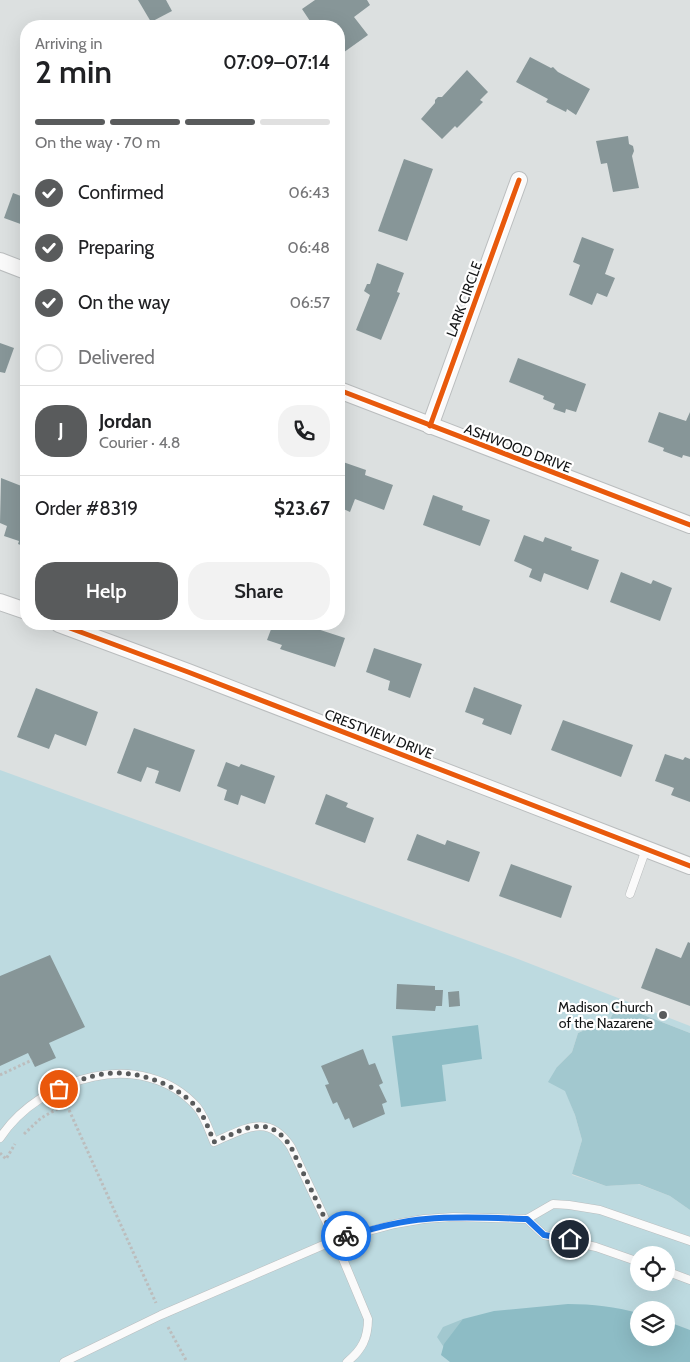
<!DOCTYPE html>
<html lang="en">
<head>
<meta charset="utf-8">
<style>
	:root { --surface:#fff; --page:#f2f2f2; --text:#202124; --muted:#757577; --line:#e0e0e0; --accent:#595b5c }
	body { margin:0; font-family:Cabin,sans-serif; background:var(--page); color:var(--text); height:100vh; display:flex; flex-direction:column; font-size:19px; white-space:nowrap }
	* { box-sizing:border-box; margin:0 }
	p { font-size:16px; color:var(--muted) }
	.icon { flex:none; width:28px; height:28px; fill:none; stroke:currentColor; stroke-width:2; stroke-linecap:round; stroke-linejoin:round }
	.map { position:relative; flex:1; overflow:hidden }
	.drawer { position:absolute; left:20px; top:20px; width:325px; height:610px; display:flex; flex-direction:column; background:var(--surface); border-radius:20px; box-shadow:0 5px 20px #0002 }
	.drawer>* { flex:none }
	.buttons { position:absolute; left:630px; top:1246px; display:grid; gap:10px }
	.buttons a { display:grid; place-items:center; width:45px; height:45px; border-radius:50%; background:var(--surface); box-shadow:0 5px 20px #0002; font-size:25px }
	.pin { position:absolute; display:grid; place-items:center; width:42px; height:42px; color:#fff; margin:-21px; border:2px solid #fff; border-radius:50%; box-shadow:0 1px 5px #0007 }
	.courier { position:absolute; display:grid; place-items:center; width:50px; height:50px; margin:-25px; border:4px solid #1a73e8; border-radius:50%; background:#fff; color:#222; box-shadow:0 1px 6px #0007 }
	.summary em { font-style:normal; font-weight:600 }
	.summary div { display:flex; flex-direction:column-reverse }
	.summary { display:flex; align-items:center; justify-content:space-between; height:85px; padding:0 15px }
	h1 { font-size:32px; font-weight:600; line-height:38px }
	.bar { display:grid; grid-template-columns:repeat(4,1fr); gap:8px 5px; align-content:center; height:60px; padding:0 15px }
	.bar i { height:6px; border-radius:4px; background:var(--line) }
	.bar .active { background:var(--accent) }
	.bar p { grid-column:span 4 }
	.line { display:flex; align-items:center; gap:12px; padding:0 15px; border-top:1px solid var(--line) }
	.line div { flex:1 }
	.round { display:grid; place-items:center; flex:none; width:52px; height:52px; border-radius:20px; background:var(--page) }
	ol { padding:0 15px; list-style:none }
	li { display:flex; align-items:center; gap:15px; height:55px }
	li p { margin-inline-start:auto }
	li .icon { padding:5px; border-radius:50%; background:var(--accent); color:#fff; stroke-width:4 }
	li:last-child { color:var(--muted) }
	li i { width:28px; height:28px; border:2px solid var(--line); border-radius:50% }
	.primary-button { display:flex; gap:10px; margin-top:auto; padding:10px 15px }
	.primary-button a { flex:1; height:58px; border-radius:20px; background:var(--accent); color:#fff; font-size:20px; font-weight:600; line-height:58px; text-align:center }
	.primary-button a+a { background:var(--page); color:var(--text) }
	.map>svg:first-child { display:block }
	.green { fill:#bddae0; fill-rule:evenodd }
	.forest { fill:#a2c8cf }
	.water { fill:#8dbcc5 }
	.building { fill:#879698 }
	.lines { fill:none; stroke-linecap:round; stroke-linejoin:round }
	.service-casing { stroke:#babdbe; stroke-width:9 }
	.minor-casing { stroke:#babdbe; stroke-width:18 }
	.path { stroke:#bcbdbd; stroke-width:3; stroke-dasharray:2.5 2.5; stroke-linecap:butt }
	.service { stroke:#fafafa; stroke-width:8 }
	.minor { stroke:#fafafa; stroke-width:16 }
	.cycleway-casing { stroke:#fff; stroke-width:8 }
	.cycleway { stroke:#e8590c; stroke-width:5 }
	.done { stroke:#595b5c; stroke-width:5; stroke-dasharray:0 9 }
	.route { stroke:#1a73e8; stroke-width:6 }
	.poi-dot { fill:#595b5c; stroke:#fff; stroke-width:2 }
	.labels { text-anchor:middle; stroke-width:4.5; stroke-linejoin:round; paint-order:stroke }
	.street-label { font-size:14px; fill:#121415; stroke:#fff }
	.poi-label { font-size:14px; fill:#121415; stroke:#fff; text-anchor:end }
</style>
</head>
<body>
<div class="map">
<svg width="690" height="1362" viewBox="0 0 690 1362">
	<rect width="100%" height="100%" fill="#dce0e0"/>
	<path class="green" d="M 0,770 L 518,959 L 690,1026 L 690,1033 L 618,1005 L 610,1019 L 578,1033 L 572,1052 L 557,1067 L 575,1115 L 582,1140 L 572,1175 L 606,1186 L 638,1184 L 670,1196 L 690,1210 L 690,1362 L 0,1362 ZM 639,1255 L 666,1255 L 666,1282 L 639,1282 ZM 639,1310 L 666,1310 L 666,1338 L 639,1338 Z"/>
	<g class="forest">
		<polygon points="618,1005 690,1033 690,1210 670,1196 639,1184 606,1186 572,1174 582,1140 575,1115 565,1091 548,1082 557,1067 572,1052 578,1033 610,1019"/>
		<polygon points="463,1319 465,1331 447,1352 437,1337 443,1327"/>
	</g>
	<g class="water">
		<polygon points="478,1025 482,1059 442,1065 446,1101 401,1107 392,1036"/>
		<path d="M 568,1304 C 593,1304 615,1307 639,1313 L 639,1338 L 666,1338 L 666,1321 L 690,1330 L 690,1362 L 450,1362 L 441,1355 L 444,1344 L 463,1319 L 494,1311 Z"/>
	</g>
	<g class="building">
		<polygon points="138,0 166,0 172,11 151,22"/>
		<polygon points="315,0 367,0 370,5 354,17 368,35 340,55 339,53 339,26 308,26 312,24 302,9"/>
		<polygon points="530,57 551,68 553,67 558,72 590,89 576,115 567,109 566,112 546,102 548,99 516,82"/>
		<polygon points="467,70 488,92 480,100 483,102 457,128 455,126 442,139 421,119 435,103 435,100 438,97 442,97"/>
		<polygon points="628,136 629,144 633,146 634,151 632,156 639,188 613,192 607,163 601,164 596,141"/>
		<polygon points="404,159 433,169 407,241 378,231"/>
		<polygon points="13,193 26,198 26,226 4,218"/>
		<polygon points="582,237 614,249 605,274 615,278 607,297 597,293 592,305 569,295 580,265 573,262"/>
		<polygon points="377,263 404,273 397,292 400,293 381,340 356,330 370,295 364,291 367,284 370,284"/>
		<polygon points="0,343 14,348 5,373 0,372"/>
		<polygon points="518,358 586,384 576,412 566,409 565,413 553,409 555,404 543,399 544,396 509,382"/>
		<polygon points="659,412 686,421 690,412 690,457 683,455 682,458 663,451 664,448 648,442"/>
		<polygon points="343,462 366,470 365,475 393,485 384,510 355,499 350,512 339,507 339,473"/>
		<polygon points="1,478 24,487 21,497 26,499 26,547 18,544 19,541 4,536 7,526 0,523"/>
		<polygon points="433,495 463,506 462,510 490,520 480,546 423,525"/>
		<polygon points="524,535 543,542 545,537 572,547 571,550 599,560 588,590 544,573 541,582 529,577 532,569 514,561"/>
		<polygon points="621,572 651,584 653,580 672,588 660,621 610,602"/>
		<polygon points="273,624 302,624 345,638 335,667 280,649 282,645 267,640"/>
		<polygon points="374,648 422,664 410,698 388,690 390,681 366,672"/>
		<polygon points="474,687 522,705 511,735 482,724 484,719 465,712"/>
		<polygon points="36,688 98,712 86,746 55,734 49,749 17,737"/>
		<polygon points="563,720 633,745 621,777 551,750"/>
		<polygon points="134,728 195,750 180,792 155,783 159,771 147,767 141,782 117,773"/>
		<polygon points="665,754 683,760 685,757 690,759 690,802 671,795 674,788 655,781"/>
		<polygon points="226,762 239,767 241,764 275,776 265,804 241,795 238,805 224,800 227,790 217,786"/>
		<polygon points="326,794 348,803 346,807 374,818 365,843 315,824"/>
		<polygon points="417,834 445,845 447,840 480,852 469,882 407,860"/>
		<polygon points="511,864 572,886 561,918 499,896"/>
		<polygon points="688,942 690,943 690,1006 641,988 656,948 681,958"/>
		<polygon points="50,955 85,1027 49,1043 56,1058 35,1067 28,1053 0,1066 0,976"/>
		<polygon points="397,984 435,986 435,990 443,990 442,1006 436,1006 435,1011 396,1009"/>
		<polygon points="459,991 460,1006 449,1007 448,992"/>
		<polygon points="363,1049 369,1065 375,1063 383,1083 379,1085 387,1102 382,1104 385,1114 353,1128 349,1118 345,1120 337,1102 333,1104 325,1085 329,1084 321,1066"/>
	</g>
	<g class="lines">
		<defs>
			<g id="service">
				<polyline points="630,894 646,849"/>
				<path d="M 0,1138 C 40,1077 143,1046 197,1107 C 205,1117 209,1130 214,1142 C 245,1129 268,1112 291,1147 L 335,1240 L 368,1319 C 368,1338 362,1350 347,1362"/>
				<polyline points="527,1219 544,1235 596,1247 639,1262"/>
				<polyline points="666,1271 690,1280"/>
				<polyline points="64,1362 161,1315 335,1240 395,1224 424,1219 453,1217 527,1219 553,1204 569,1205 600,1210 690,1241"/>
			</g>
			<g id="minor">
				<polyline points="0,261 26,271"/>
				<polyline points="339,390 690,525"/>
				<polyline points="430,426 519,180"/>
				<polyline points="0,602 26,611"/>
				<polyline points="59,624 188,672 690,866"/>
			</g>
		</defs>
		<use href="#service" class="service-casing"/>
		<use href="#minor" class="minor-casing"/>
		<g class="path">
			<polyline points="0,1075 32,1060"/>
			<polyline points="65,1101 156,1303"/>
			<polyline points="24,1134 41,1118 66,1104"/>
			<polyline points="0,1153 6,1159 15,1144"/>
			<polyline points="168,1327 187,1362"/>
		</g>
		<use href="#service" class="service"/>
		<use href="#minor" class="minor"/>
		<defs>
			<g id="cycleway">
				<polyline points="339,390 690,525"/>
				<polyline points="430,426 519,180"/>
				<polyline points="59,624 188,672 690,866"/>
			</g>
		</defs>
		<use href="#cycleway" class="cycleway-casing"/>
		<use href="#cycleway" class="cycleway"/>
	</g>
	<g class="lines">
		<path class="done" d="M 59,1089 C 73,1082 87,1077 103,1074 C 135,1069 176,1083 197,1108 C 205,1117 209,1130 214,1142 C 245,1129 268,1112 291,1147 L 335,1240 L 346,1236"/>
		<path class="route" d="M 346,1236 C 372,1229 399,1221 426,1219 C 460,1216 494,1218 527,1219 L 544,1235 L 570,1239"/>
	</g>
	<circle class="poi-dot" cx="663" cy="1015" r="5"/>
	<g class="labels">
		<g class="street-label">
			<text transform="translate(464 299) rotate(-70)" y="5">LARK CIRCLE</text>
			<text transform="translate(518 448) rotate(21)" y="5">ASHWOOD DRIVE</text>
			<text transform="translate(379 734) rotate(21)" y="5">CRESTVIEW DRIVE</text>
		</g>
		<g class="poi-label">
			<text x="653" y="1012">Madison Church<tspan x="653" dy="16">of the Nazarene</tspan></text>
		</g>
	</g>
</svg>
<div class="buttons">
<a><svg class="icon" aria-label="locate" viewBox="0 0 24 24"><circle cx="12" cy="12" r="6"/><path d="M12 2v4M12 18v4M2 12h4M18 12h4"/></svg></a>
<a><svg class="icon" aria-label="layers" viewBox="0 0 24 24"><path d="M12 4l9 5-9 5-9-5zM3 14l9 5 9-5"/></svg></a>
</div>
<div class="pin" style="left:59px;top:1089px;background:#ea580c"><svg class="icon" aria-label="bag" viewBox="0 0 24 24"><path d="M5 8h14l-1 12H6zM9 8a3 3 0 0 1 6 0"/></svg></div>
<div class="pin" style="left:570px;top:1239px;background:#1f2937"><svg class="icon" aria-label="home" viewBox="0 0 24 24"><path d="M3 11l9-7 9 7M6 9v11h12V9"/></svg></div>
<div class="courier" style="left:346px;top:1236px"><svg class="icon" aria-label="bike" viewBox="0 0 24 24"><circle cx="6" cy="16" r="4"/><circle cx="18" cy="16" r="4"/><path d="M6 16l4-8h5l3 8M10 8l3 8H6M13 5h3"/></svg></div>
<section class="drawer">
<div class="summary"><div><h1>2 min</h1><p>Arriving in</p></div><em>07:09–07:14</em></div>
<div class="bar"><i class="active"></i><i class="active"></i><i class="active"></i><i></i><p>On the way · 70 m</p></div>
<ol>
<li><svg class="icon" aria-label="check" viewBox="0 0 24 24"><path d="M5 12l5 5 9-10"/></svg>Confirmed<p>06:43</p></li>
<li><svg class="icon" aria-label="check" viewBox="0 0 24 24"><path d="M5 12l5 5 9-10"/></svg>Preparing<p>06:48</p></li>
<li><svg class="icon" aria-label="check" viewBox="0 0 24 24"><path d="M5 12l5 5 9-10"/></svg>On the way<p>06:57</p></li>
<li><i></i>Delivered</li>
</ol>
<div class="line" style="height:90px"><b class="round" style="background:var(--accent);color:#fff">J</b><div><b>Jordan</b><p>Courier · 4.8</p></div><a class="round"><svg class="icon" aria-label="phone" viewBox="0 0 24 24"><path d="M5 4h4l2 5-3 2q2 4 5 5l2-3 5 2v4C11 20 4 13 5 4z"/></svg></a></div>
<div class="line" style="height:65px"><div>Order #8319</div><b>$23.67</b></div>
<div class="primary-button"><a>Help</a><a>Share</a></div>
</section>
</div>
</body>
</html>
